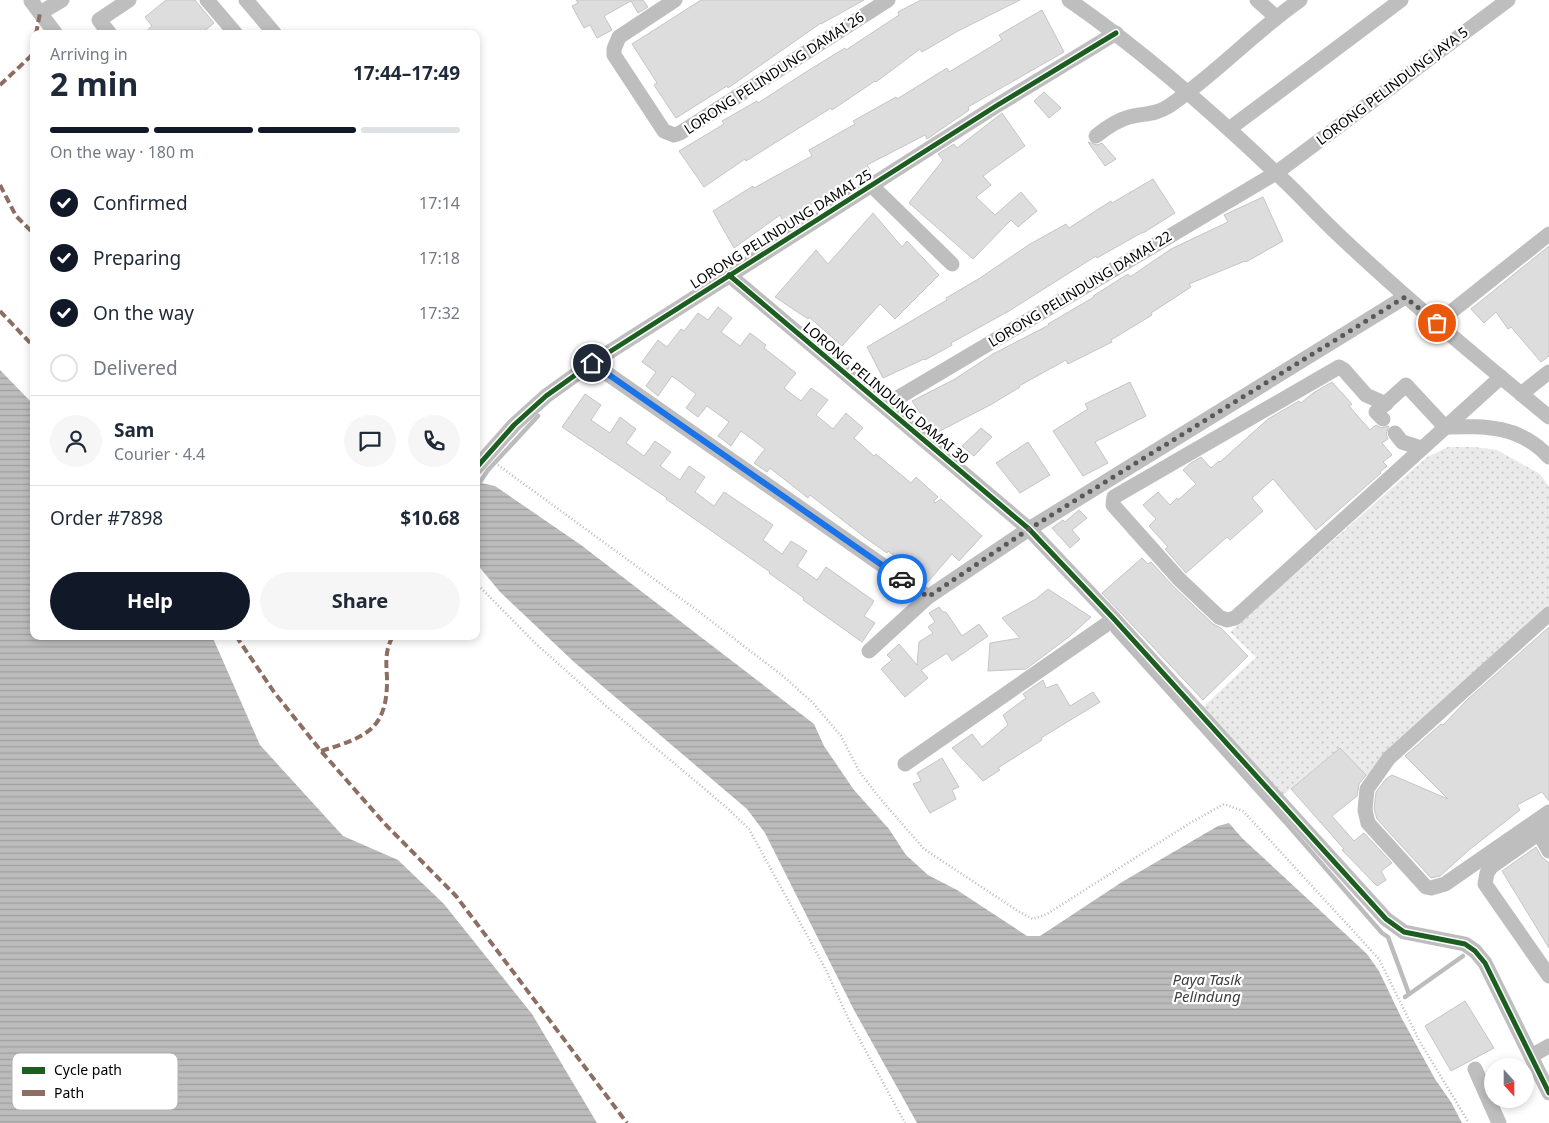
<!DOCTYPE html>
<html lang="en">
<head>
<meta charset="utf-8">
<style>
	:root { --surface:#fff; --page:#f6f6f7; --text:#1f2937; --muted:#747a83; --line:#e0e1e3; --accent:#111827 }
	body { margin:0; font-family:"Noto Sans",sans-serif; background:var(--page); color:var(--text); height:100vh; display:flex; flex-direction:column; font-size:19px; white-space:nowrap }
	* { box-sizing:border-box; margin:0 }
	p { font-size:16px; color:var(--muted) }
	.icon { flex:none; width:28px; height:28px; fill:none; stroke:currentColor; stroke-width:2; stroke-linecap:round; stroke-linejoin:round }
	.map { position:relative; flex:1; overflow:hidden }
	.details { position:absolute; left:30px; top:30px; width:450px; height:610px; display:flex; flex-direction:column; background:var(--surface); border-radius:10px; box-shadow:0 2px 8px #0003 }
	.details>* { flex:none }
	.needle { width:32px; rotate:159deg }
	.controls { position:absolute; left:1484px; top:1058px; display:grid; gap:10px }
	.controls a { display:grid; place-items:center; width:50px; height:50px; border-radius:50%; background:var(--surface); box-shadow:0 2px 8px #0003; font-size:25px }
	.pin { position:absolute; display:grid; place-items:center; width:42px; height:42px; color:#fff; margin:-21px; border:2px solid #fff; border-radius:50%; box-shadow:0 1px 5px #0007 }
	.courier { position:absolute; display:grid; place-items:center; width:50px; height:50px; margin:-25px; border:4px solid #1a73e8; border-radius:50%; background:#fff; color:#222; box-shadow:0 1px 6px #0007 }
	.head em { font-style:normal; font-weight:700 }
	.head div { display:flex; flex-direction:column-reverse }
	.head { display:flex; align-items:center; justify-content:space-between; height:85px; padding:0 20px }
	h1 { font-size:32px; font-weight:700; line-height:38px }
	.bar { display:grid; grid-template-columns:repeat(4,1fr); gap:8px 5px; align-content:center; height:60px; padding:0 20px }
	.bar i { height:6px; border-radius:4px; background:var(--line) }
	.bar .on { background:var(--accent) }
	.bar p { grid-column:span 4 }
	.line { display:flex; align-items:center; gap:12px; padding:0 20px; border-top:1px solid var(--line) }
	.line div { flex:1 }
	.round { display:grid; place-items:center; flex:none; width:52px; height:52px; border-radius:26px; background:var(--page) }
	ol { padding:0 20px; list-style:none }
	li { display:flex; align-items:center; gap:15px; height:55px }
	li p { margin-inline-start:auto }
	li .icon { padding:5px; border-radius:50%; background:var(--accent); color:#fff; stroke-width:4 }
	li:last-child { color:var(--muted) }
	li i { width:28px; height:28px; border:2px solid var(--line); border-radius:50% }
	.primary-button { display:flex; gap:10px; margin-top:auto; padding:10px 20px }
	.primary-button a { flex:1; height:58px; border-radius:30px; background:var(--accent); color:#fff; font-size:20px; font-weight:700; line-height:58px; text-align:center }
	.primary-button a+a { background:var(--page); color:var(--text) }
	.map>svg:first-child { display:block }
	.grass { fill:url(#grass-dots) }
	.water { fill:url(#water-rules) }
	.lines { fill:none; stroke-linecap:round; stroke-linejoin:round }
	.stream { stroke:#bcbcbc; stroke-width:4.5 }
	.building { fill:#ddd; stroke:#c5c5c5 }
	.path { stroke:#b8b8b8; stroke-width:2.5; stroke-dasharray:1 2.5; stroke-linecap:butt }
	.minor { stroke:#bebebe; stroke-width:15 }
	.quiet { stroke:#8d6e63; stroke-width:4; stroke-dasharray:8 4; stroke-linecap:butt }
	.cycleway-casing { stroke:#fff; stroke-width:8 }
	.cycleway { stroke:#1b5e20; stroke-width:5 }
	.done { stroke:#595959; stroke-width:5; stroke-dasharray:0 9 }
	.route { stroke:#1a73e8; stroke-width:6 }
	.labels { text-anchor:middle; stroke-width:4.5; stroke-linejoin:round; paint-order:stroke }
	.street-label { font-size:14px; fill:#000; stroke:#fff }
	.water-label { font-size:15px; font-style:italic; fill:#414141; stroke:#fff }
	.key { fill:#fff; stroke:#b2b2b2; stroke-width:1 }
	.key-label { font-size:14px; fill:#000 }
</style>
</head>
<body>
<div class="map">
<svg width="1549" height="1123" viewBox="0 0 1549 1123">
	<defs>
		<pattern id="grass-dots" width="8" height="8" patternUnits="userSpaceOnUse" patternTransform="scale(1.25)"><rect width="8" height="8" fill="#eaeaea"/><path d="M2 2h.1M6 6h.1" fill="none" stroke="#c7c7c7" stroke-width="1.8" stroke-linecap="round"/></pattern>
		<pattern id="water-rules" width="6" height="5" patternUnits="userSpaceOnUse" patternTransform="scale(1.25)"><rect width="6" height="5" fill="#bcbcbc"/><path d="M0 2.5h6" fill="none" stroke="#a0a0a0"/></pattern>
	</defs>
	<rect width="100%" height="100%" fill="#fff"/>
	<polygon class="grass" points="1448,447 1475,447 1497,450 1540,474 1549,487 1549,613 1361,781 1333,753 1282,796 1199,711 1256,657 1230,632 1427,457"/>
	<g class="water">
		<polygon points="0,370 34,405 34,636 212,636 260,745 343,836 398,860 444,904 532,1014 597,1123 0,1123"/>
		<polygon points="476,482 495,486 581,545 814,724 824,746 854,790 889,829 906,855 928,875 957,890 1027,936 1040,936 1122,882 1218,826 1229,823 1242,838 1367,954 1379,971 1401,1017 1435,1079 1451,1102 1462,1123 917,1123 854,1010 765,833 747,809 574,662 500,592 476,563"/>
	</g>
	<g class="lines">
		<g class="stream">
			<polyline points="480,482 488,470 538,416"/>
			<polyline points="1113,631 1287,824 1382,933 1388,937 1409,994"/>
			<polyline points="1405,997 1463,956"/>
		</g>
	</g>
	<g class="building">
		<polygon points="166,0 195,0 214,23 201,34 143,34 152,26 145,17"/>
		<polygon points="576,0 643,0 648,7 638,13 631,1 604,16 612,30 597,38 590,25 584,28 572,6 578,3"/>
		<polygon points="701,0 864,0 821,24 821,23 728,88 727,86 676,118 654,85 657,83 632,44"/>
		<polygon points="921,0 1020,0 958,31 922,52 920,49 876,82 875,81 832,110 831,108 746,161 745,159 704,187 679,151 724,124 722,121 757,101 758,103 809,70 845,48 846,50 899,15 898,12"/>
		<polygon points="1042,10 1064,52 968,107 969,110 927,139 925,135 867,165 870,170 826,194 784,223 780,215 734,248 713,211 753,186 754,188 812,156 809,150 855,124 853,121 896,97 897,99 947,68 949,72 1002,40 999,35"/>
		<polygon points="1044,92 1061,108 1049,118 1034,101"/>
		<polygon points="1002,113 1025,146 983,176 991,185 976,197 995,215 1021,192 1037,211 1018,227 1011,220 973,259 909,203 943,160 938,154 954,144 957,148"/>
		<polygon points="1088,142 1097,145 1102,143 1116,159 1105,166"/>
		<polygon points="1153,179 1175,213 1143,233 1143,232 1097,258 1096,256 1009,311 951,343 952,345 925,360 924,359 883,378 867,347 947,300 946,298 980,278 1030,244 1066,224 1069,228 1111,201 1112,203"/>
		<polygon points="1263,197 1283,241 1246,262 1245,261 1189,284 1191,287 1151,313 1152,315 1111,340 1112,342 1068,364 1066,360 1019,386 1020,387 992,404 934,434 912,401 955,379 993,354 1049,325 1048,324 1094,297 1093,296 1128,274 1130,277 1171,249 1228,222 1224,215"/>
		<polygon points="873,213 902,247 907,241 939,275 895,319 880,304 842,346 809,317 808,319 775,297 816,250 828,264"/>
		<polygon points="1549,246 1549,356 1541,362 1511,327 1508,329 1496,312 1484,323 1471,309"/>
		<polygon points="718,307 732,318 721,332 740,346 750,333 766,345 764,348 796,373 784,388 801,401 811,388 828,400 816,415 833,429 846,413 863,428 854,438 874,456 876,454 911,483 916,477 938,497 934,501 935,503 941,499 982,536 959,561 952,554 926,584 913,573 915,571 888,551 887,553 867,539 810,495 808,498 770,468 767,472 754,463 765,449 741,431 731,446 718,436 729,422 707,406 698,417 686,408 696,394 672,376 658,396 646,386 656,372 642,362 658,340 667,347 681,329 684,331 698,313 708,320"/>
		<polygon points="1130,382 1146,416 1095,442 1108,463 1083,476 1053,431 1088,409 1085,404"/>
		<polygon points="1332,382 1352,404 1349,406 1370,430 1376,425 1381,428 1389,426 1386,434 1388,439 1382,443 1392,455 1383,462 1387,466 1380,472 1381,473 1316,530 1273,479 1252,498 1263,511 1230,540 1227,537 1186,573 1165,549 1168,547 1149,526 1156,519 1143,505 1158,492 1170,505 1177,498 1178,500 1196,484 1183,470 1191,463 1201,457 1211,468 1219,461 1220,462 1268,419 1299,401 1301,403 1313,393"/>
		<polygon points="585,394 601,405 591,420 610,433 620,417 636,429 626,443 644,456 655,441 671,452 660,466 680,480 689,466 705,477 695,492 714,506 724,492 773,525 763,540 782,554 791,541 807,551 797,566 817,580 826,567 874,601 864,616 875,623 862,642 803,600 804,598 769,573 770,572 666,499 667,498 562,427"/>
		<polygon points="981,428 992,437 974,456 962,446"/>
		<polygon points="1028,442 1050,475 1020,493 996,463"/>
		<polygon points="1079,510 1087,518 1072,530 1080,539 1070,548 1052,528 1063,520 1065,522"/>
		<polygon points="1142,558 1148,564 1151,562 1173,586 1213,624 1221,628 1248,656 1203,700 1102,593"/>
		<polygon points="1048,589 1091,617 1070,636 1026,669 988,671 990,643 1020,638 1002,618 1036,599"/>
		<polygon points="939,607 943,612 946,612 962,636 979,624 988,636 952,661 947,653 921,670 928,678 905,697 881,669 892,660 887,655 899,644 917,665 919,642 933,633 928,627 935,622 929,613"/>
		<polygon points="1549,627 1549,801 1542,792 1517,805 1520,810 1469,850 1440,876 1431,878 1377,819 1374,809 1376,792 1386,779 1392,775 1448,799 1405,756 1441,724 1443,725 1468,699"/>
		<polygon points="1043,680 1046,688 1057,684 1070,706 1093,692 1100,702 1041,738 1042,740 998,768 1000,770 983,781 952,748 972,734 982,747 1008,725 1003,715 1026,698 1023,694"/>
		<polygon points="1340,748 1366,775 1359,784 1357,796 1332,816 1354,841 1364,833 1392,863 1381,871 1386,880 1377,886 1342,850 1344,849 1291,789"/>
		<polygon points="942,758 959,787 952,790 956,799 930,813 913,784 921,781 917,773"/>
		<polygon points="1536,847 1541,856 1549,863 1549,948 1502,871"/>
		<polygon points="1465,1001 1494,1048 1451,1071 1425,1026"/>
	</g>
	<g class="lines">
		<g class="path">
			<polyline points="498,465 702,614 783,676 813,703 841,736 859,771 878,796 924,849 1018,911 1033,919 1047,914 1190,823 1224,804 1243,811 1379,959 1420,1042 1469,1123"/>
			<polyline points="476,583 536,644 606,706 726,807 749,829 826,970 849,1020 905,1123"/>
		</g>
		<g class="minor">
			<polyline points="33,0 31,1 56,34"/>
			<polyline points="207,0 236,34"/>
			<polyline points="246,0 275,34"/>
			<polyline points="675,0 619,37 614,49 614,55 664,131 674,135 680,133 888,0"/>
			<path d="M 1069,0 C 1143,51 1210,110 1275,172 C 1299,194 1321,219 1345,241 C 1411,303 1480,360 1549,417"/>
			<polyline points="1257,0 1276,17"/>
			<polyline points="40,13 62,0"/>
			<polyline points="110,34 99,20 129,0"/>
			<polyline points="1229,129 1401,0"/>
			<path d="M 1096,136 C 1106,128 1117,120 1129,117 C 1145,113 1155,115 1169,106 C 1216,74 1254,32 1300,0"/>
			<polyline points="871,185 952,264"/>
			<polyline points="729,275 1029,529 1114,619 1386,919 1404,932 1465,944 1475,951 1485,963 1549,1093"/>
			<polyline points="1437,323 1549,234"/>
			<polyline points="592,363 928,597"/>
			<polyline points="1521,394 1549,372"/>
			<polyline points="1386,404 1366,395 1344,370 1339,367 1114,497 1113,505 1179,579 1219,617 1227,620 1235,618 1501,377"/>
			<polyline points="884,406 1276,173 1508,0"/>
			<path d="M 1383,419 L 1376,412 L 1406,385 L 1445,427 C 1486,426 1519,425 1549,457"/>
			<polyline points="1395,433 1402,442 1421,448"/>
			<polyline points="476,468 514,425 546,396 592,363 996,106 1116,33"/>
			<polyline points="1549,614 1389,758 1367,789 1365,810 1368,823 1426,887 1431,888 1445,884 1549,812"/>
			<polyline points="869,651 928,597 1029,529 1405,297"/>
			<polyline points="905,764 1114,619"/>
			<polyline points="1549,826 1491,867 1487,873 1485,884 1549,976"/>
			<polyline points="1539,833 1549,851"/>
			<polyline points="1531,1056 1549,1046"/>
			<polyline points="1475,1069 1499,1123"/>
		</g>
		<g class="quiet">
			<polyline points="36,34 40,13"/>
			<polyline points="0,85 31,56 34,43"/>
			<polyline points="0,185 16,216 34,234"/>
			<polyline points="0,311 34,347"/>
			<polyline points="236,636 274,692 321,751 384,823 456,896 627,1123"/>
			<path d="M 321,751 C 366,737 388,730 387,677 C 386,662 385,650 393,636"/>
		</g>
		<defs>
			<g id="cycleway">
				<polyline points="729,275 1029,529 1114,619 1386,919 1404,932 1465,944 1475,951 1485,963 1549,1093"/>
				<polyline points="476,468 514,425 546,396 592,363 996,106 1116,33"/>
			</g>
		</defs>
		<use href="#cycleway" class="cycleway-casing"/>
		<use href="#cycleway" class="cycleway"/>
	</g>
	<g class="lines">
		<polyline class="done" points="902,579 928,597 1029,529 1405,297 1437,323"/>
		<polyline class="route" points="592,363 902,579"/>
	</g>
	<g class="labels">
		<g class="street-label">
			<text transform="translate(774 73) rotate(-33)" y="5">LORONG PELINDUNG DAMAI 26</text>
			<text transform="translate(1392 86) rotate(-37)" y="5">LORONG PELINDUNG JAYA 5</text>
			<text transform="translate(781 229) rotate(-32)" y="5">LORONG PELINDUNG DAMAI 25</text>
			<text transform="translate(1080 289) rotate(-31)" y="5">LORONG PELINDUNG DAMAI 22</text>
			<text transform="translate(886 393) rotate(40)" y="5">LORONG PELINDUNG DAMAI 30</text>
		</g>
		<g class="water-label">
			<text x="1207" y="985">Paya Tasik<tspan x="1207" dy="17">Pelindung</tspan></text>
		</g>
	</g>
	<rect x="12" y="1053" width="166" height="57" rx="8" class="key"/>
	<rect x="22" y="1067" width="23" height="7" fill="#1b5e20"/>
	<rect x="22" y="1090" width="23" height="6" fill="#8d6e63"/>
	<g class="key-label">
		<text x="54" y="1075">Cycle path</text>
		<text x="54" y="1098">Path</text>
	</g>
</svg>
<div class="controls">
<a><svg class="needle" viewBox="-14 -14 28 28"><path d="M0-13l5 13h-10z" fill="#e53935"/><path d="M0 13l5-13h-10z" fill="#747a83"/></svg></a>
</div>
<div class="pin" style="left:1437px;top:323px;background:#ea580c"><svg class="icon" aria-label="bag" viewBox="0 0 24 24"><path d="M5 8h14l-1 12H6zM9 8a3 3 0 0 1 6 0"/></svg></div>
<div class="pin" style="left:592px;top:363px;background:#1f2937"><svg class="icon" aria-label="home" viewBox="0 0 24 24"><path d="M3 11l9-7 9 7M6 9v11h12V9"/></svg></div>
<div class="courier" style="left:902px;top:579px"><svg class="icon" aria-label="car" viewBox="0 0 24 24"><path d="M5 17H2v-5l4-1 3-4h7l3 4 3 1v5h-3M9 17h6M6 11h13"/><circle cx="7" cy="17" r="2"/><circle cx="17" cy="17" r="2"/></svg></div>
<section class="details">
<div class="head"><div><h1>2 min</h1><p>Arriving in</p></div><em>17:44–17:49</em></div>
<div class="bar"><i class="on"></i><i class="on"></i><i class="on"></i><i></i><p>On the way · 180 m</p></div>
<ol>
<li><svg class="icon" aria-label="check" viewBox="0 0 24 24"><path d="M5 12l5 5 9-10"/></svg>Confirmed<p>17:14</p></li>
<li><svg class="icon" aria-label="check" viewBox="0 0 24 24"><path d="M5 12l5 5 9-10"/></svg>Preparing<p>17:18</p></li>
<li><svg class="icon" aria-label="check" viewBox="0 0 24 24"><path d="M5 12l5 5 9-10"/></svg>On the way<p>17:32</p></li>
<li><i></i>Delivered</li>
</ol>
<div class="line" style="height:90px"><a class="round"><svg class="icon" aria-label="person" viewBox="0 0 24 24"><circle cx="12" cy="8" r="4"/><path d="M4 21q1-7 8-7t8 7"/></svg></a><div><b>Sam</b><p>Courier · 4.4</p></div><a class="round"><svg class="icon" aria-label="chat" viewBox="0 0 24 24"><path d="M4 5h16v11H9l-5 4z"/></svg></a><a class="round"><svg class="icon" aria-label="phone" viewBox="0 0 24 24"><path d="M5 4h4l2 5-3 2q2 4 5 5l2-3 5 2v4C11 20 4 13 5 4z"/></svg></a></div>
<div class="line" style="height:65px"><div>Order #7898</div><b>$10.68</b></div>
<div class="primary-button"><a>Help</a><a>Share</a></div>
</section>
</div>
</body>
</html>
